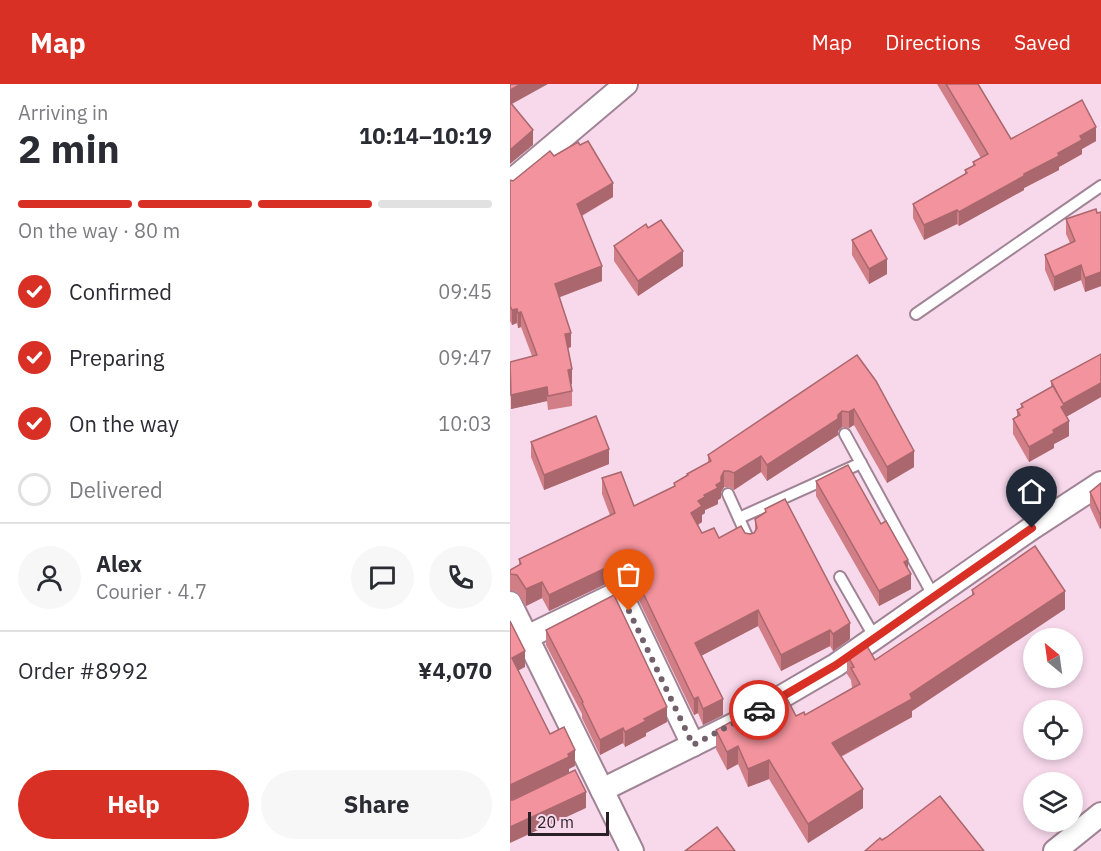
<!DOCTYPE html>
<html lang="en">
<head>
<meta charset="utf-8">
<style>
	:root { --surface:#fff; --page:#f7f7f7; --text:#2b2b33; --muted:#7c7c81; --line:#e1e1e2; --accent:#d93025 }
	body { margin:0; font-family:"IBM Plex Sans",sans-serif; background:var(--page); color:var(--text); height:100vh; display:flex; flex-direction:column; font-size:22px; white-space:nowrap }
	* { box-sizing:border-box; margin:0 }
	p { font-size:20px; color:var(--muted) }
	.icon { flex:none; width:33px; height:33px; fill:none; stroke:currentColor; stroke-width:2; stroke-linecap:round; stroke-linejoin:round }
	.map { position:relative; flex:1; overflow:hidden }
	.side { display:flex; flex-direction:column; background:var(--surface); width:510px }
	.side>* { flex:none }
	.needle { width:39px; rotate:331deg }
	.buttons { position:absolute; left:513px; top:544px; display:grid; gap:12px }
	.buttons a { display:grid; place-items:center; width:60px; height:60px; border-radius:50%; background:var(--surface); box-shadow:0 3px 9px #0003; font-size:30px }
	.scale { position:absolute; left:18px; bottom:15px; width:81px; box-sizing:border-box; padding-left:6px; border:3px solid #2a1f26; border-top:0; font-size:16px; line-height:21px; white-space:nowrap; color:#2a1f26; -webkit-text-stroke:4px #f8d9ec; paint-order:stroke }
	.pin { position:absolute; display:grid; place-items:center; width:51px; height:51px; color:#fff; margin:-62px -26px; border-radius:50% 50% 50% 0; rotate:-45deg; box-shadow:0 0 6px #0007 }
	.pin .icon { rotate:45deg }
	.courier { position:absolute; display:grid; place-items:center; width:60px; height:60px; margin:-30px; border:4px solid #d93025; border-radius:50%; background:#fff; color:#222; box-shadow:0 2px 8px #0007 }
	.summary em { font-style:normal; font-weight:700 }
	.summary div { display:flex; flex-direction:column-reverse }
	.summary { display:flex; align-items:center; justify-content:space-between; height:102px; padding:0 18px }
	h1 { font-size:39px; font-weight:700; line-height:45px }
	.bar { display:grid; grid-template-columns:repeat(4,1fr); gap:9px 6px; align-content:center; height:72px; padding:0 18px }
	.bar i { height:8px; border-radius:4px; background:var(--line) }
	.bar .active { background:var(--accent) }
	.bar p { grid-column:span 4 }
	.line { display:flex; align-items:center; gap:15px; padding:0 18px; border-top:2px solid var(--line) }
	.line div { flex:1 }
	.round { display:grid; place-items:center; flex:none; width:63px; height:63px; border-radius:32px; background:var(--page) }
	ol { padding:0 18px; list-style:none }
	li { display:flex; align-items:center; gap:18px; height:66px }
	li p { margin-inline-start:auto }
	li .icon { padding:6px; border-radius:50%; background:var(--accent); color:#fff; stroke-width:4 }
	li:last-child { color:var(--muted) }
	li i { width:33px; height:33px; border:3px solid var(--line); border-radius:50% }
	.button { display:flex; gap:12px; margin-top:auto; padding:12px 18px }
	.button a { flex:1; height:69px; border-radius:36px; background:var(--accent); color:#fff; font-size:24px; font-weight:700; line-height:69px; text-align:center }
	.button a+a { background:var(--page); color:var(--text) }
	header { display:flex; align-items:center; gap:36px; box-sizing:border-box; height:84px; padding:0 30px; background:var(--accent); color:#fff }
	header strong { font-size:28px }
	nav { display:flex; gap:33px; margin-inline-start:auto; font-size:21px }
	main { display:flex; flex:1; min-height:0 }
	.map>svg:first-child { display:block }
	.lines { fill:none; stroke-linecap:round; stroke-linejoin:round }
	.service-casing { stroke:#a08495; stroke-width:14 }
	.minor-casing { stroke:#a08495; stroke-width:26 }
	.service { stroke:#fff; stroke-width:10 }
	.minor { stroke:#fff; stroke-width:22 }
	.wall { fill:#d17e87 }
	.shaded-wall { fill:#aa676e }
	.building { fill:#f3939d; stroke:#aa676e; stroke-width:1.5 }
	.done { stroke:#72606b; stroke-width:6; stroke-dasharray:0 10.8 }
	.route { stroke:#d93025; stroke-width:8 }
</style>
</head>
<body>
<header>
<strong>Map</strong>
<nav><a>Map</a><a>Directions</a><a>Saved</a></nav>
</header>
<main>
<section class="side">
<div class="summary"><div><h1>2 min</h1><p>Arriving in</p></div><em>10:14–10:19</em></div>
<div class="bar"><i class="active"></i><i class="active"></i><i class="active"></i><i></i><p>On the way · 80 m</p></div>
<ol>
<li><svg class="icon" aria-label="check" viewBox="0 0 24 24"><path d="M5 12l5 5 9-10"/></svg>Confirmed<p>09:45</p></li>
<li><svg class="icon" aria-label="check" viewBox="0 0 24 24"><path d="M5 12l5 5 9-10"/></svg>Preparing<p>09:47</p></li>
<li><svg class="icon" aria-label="check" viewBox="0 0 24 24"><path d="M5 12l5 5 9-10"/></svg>On the way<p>10:03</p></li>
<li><i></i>Delivered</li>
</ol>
<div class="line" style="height:108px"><a class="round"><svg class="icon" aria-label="person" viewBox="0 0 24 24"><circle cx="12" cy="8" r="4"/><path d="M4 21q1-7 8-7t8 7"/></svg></a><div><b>Alex</b><p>Courier · 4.7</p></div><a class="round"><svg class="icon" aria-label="chat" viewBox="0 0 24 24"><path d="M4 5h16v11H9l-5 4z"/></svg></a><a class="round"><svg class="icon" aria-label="phone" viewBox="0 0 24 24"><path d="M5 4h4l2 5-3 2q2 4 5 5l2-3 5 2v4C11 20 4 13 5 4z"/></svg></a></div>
<div class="line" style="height:78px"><div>Order #8992</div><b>¥4,070</b></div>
<div class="button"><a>Help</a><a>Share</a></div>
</section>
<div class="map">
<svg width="591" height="767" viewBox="0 0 591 767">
	<rect width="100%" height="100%" fill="#f8d9ec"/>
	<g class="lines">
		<defs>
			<g id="service">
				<polyline points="406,230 591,102"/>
				<polyline points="335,350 424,513"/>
				<polyline points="218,410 240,459"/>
				<polyline points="229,434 351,379"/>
				<polyline points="330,493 365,554"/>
			</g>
			<g id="minor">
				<polyline points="0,98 116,0"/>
				<polyline points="0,519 122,767"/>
				<polyline points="17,553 110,508 183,661"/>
				<polyline points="92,706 225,640 326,581 522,444 591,399"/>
				<polyline points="545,767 591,730"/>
			</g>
		</defs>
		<use href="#service" class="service-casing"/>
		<use href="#minor" class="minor-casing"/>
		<use href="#service" class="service"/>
		<use href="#minor" class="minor"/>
	</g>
	<g class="wall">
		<polygon points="427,0 468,0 501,55 586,57 572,65 572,70 549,83 549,86 514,104 514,106 449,142 447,140 414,156 403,134 403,120 455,91 455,86 463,82 463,78 471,74"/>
		<polygon points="44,72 103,113 72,132 92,197 49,213 61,263 58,264 62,300 61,300 62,307 62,322 38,326 37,317 1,325 0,278 22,272 11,243 8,244 7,239 2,241 0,237 0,96 3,97"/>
		<polygon points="591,128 591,202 575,208 571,196 544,207 535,186 535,171 560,159 556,150 556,135"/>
		<polygon points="342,156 377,190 359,200 342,171"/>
		<polygon points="104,162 173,182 128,212 104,177"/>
		<polygon points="591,270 591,313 556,333 559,352 544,360 544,364 519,378 503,350 503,335 507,332 507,326 511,324 511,320 541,303 541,297"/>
		<polygon points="347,271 404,383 377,399 344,341 339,344 332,343 328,347 328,351 257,397 251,388 224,406 219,403 214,403 211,408 211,414 208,416 208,420 195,426 195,429 192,431 192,438 188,441 192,449 209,454 235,449 240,450 244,449 245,448 245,435 255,429 255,425 340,555 323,567 320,562 271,587 248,542 191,572 213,631 193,641 188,629 184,631 181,625 122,502 117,497 110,495 104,496 39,527 32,514 16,522 7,508 0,506 0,486 9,481 9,475 100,431 92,410 92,394 124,422 164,403 164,399 177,392 177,390 198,379 198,371"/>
		<polygon points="21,358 99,380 34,406 21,373"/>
		<polygon points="306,397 371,440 398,485 401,505 369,522 306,412"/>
		<polygon points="591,399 591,444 590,445 580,423 580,408"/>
		<polygon points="462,506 555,525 402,627 402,633 331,673 353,724 298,759 259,695 238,703 228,680 217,686 206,665 206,646 295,631 342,604 341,596 337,590 337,571 354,563 365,576 462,511"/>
		<polygon points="36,546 157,638 136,649 136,652 115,663 113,659 90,671 72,634 72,630 36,561"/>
	</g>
	<g class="shaded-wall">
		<polygon points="11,0 38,0 0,21 0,6"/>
		<polygon points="586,43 586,57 572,65 572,70 549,83 549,86 514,104 514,106 449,142 449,128 548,69 570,52"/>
		<polygon points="23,46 23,61 0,80 0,66"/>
		<polygon points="103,99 103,113 67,134 67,120"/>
		<polygon points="447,126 447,140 414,156 414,141"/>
		<polygon points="173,167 173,182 128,212 128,197"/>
		<polygon points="377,175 377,190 359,200 359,185"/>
		<polygon points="571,181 571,196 544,207 544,193"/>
		<polygon points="92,182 92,197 45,215 45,200"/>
		<polygon points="591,188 591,202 575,208 575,194"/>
		<polygon points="7,225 7,239 2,241 2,226"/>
		<polygon points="11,228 11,243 8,244 8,229"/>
		<polygon points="61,249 61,263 55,265 55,250"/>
		<polygon points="62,285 62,300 58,301 58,286"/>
		<polygon points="591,299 591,313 554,334 551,323 553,320"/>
		<polygon points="37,303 37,317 1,325 1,311"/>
		<polygon points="344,325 344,341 339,344 339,328"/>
		<polygon points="332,327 332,343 328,347 328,351 257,397 257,381"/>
		<polygon points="559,337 559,352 544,360 544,364 519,378 519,363 543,346"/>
		<polygon points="99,365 99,380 34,406 34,391"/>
		<polygon points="404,367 404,383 377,399 377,383"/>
		<polygon points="251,372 251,388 224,406 224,389"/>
		<polygon points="214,387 214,403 211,408 211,414 208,416 208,420 195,426 195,429 192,431 192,438 181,445 181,429 188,417"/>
		<polygon points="591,429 591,444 590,445 590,430"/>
		<polygon points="398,476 398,491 394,478"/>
		<polygon points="110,479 110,495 104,496 39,527 39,511 104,480"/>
		<polygon points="401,490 401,505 369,522 369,507"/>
		<polygon points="32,498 32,514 16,522 16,505"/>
		<polygon points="555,507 555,525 402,627 402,633 322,677 322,659 400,610"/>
		<polygon points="248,526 248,542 185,575 185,559"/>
		<polygon points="340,539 340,555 323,567 323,550"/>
		<polygon points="320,546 320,562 271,587 271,571"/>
		<polygon points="15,567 15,583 2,590 2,574"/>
		<polygon points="188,613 188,629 184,631 184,615"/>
		<polygon points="213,615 213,631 193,641 193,625"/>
		<polygon points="157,623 157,638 136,649 136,652 115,663 115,648 134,635"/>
		<polygon points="113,644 113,659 90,671 90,656"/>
		<polygon points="228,662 228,680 217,686 217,668"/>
		<polygon points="65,666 65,682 59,685 59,689 0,717 0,701"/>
		<polygon points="259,676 259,695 238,703 238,685"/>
		<polygon points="353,705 353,724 298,759 298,740"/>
		<polygon points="76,708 76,724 0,759 0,743"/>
	</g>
	<g class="building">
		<polygon points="0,0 11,0 0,6"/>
		<polygon points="436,0 468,0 501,55 572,16 586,43 570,52 572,56 548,69 549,72 514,90 514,92 449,128 447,126 414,141 403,120 457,89 455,86 465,81 463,78 478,70"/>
		<polygon points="0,18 23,46 0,66"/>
		<polygon points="78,57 103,99 67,120 92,182 45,200 61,249 55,250 62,285 58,286 62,307 38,312 37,303 1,311 0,278 27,271 11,228 8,229 7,225 2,226 0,222 0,96 3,97 40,67 44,72 68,58 70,61"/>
		<polygon points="586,125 587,129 591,128 591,188 575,194 571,181 544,193 535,171 565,157 556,135"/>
		<polygon points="151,136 173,167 128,197 104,162 136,140 138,144"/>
		<polygon points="361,146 377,175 359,185 342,156"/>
		<polygon points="591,270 591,299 553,320 541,297"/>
		<polygon points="347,271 366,297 404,367 377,383 344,325 339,328 332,327 328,331 328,335 257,381 251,372 224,389 219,387 214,387 211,393 211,398 206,401 208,404 194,411 195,413 188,417 192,422 181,429 192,449 204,444 209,454 231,442 235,449 240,450 244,449 247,444 245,435 256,428 255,425 275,415 340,539 323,550 320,546 271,571 248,526 185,559 213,615 193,625 188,613 184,615 181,609 122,486 117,481 110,479 104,480 39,511 32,498 16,505 7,491 0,490 0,486 11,480 9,475 105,429 92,394 111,388 124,422 165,402 164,399 178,391 177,390 201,377 198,371"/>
		<polygon points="543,302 554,321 551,323 559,337 543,346 544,349 519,363 503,335 510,331 507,326 513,323 511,320"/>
		<polygon points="86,332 99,365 34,391 21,358"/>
		<polygon points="338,381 371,440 376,437 398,476 394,478 401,490 369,507 306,397"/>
		<polygon points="591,399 591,429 590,430 580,408"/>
		<polygon points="525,462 555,507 400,610 402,615 322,659 353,705 298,740 259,676 238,685 228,662 217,668 206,646 274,609 286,632 294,628 295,631 350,600 341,584 344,583 337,571 353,560 354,563 357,562 365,576 464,510 462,506"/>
		<polygon points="104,511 157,623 134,635 136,637 115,648 113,644 90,656 72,619 73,618 36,546"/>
		<polygon points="0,537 15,567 2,574 40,650 54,643 65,666 58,670 59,673 0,701"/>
		<polygon points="65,686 76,708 0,743 0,716 3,716"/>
		<polygon points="430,712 474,767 355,767 370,754 372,756 377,753"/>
		<polygon points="207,743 225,767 175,767"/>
	</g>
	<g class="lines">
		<polyline class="done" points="119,527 183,661 249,626"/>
		<polyline class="route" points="249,626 326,581 522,444"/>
	</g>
</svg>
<div class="buttons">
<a><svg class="needle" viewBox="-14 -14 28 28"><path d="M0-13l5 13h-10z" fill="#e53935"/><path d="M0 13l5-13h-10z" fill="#7c7c81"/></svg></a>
<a><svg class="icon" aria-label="locate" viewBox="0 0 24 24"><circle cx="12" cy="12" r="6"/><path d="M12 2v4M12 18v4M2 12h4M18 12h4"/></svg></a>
<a><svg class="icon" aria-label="layers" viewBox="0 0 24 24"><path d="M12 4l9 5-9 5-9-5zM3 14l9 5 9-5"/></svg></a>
</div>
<div class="scale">20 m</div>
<div class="pin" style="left:119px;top:527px;background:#ea580c"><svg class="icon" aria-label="bag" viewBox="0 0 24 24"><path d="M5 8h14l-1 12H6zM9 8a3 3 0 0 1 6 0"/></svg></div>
<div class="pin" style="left:522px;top:444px;background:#1f2937"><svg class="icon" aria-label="home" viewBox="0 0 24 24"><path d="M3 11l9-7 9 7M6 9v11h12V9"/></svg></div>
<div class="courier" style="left:249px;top:626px"><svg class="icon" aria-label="car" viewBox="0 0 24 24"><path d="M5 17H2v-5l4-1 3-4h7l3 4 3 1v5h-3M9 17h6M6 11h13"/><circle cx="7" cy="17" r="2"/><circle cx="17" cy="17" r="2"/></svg></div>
</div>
</main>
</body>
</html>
